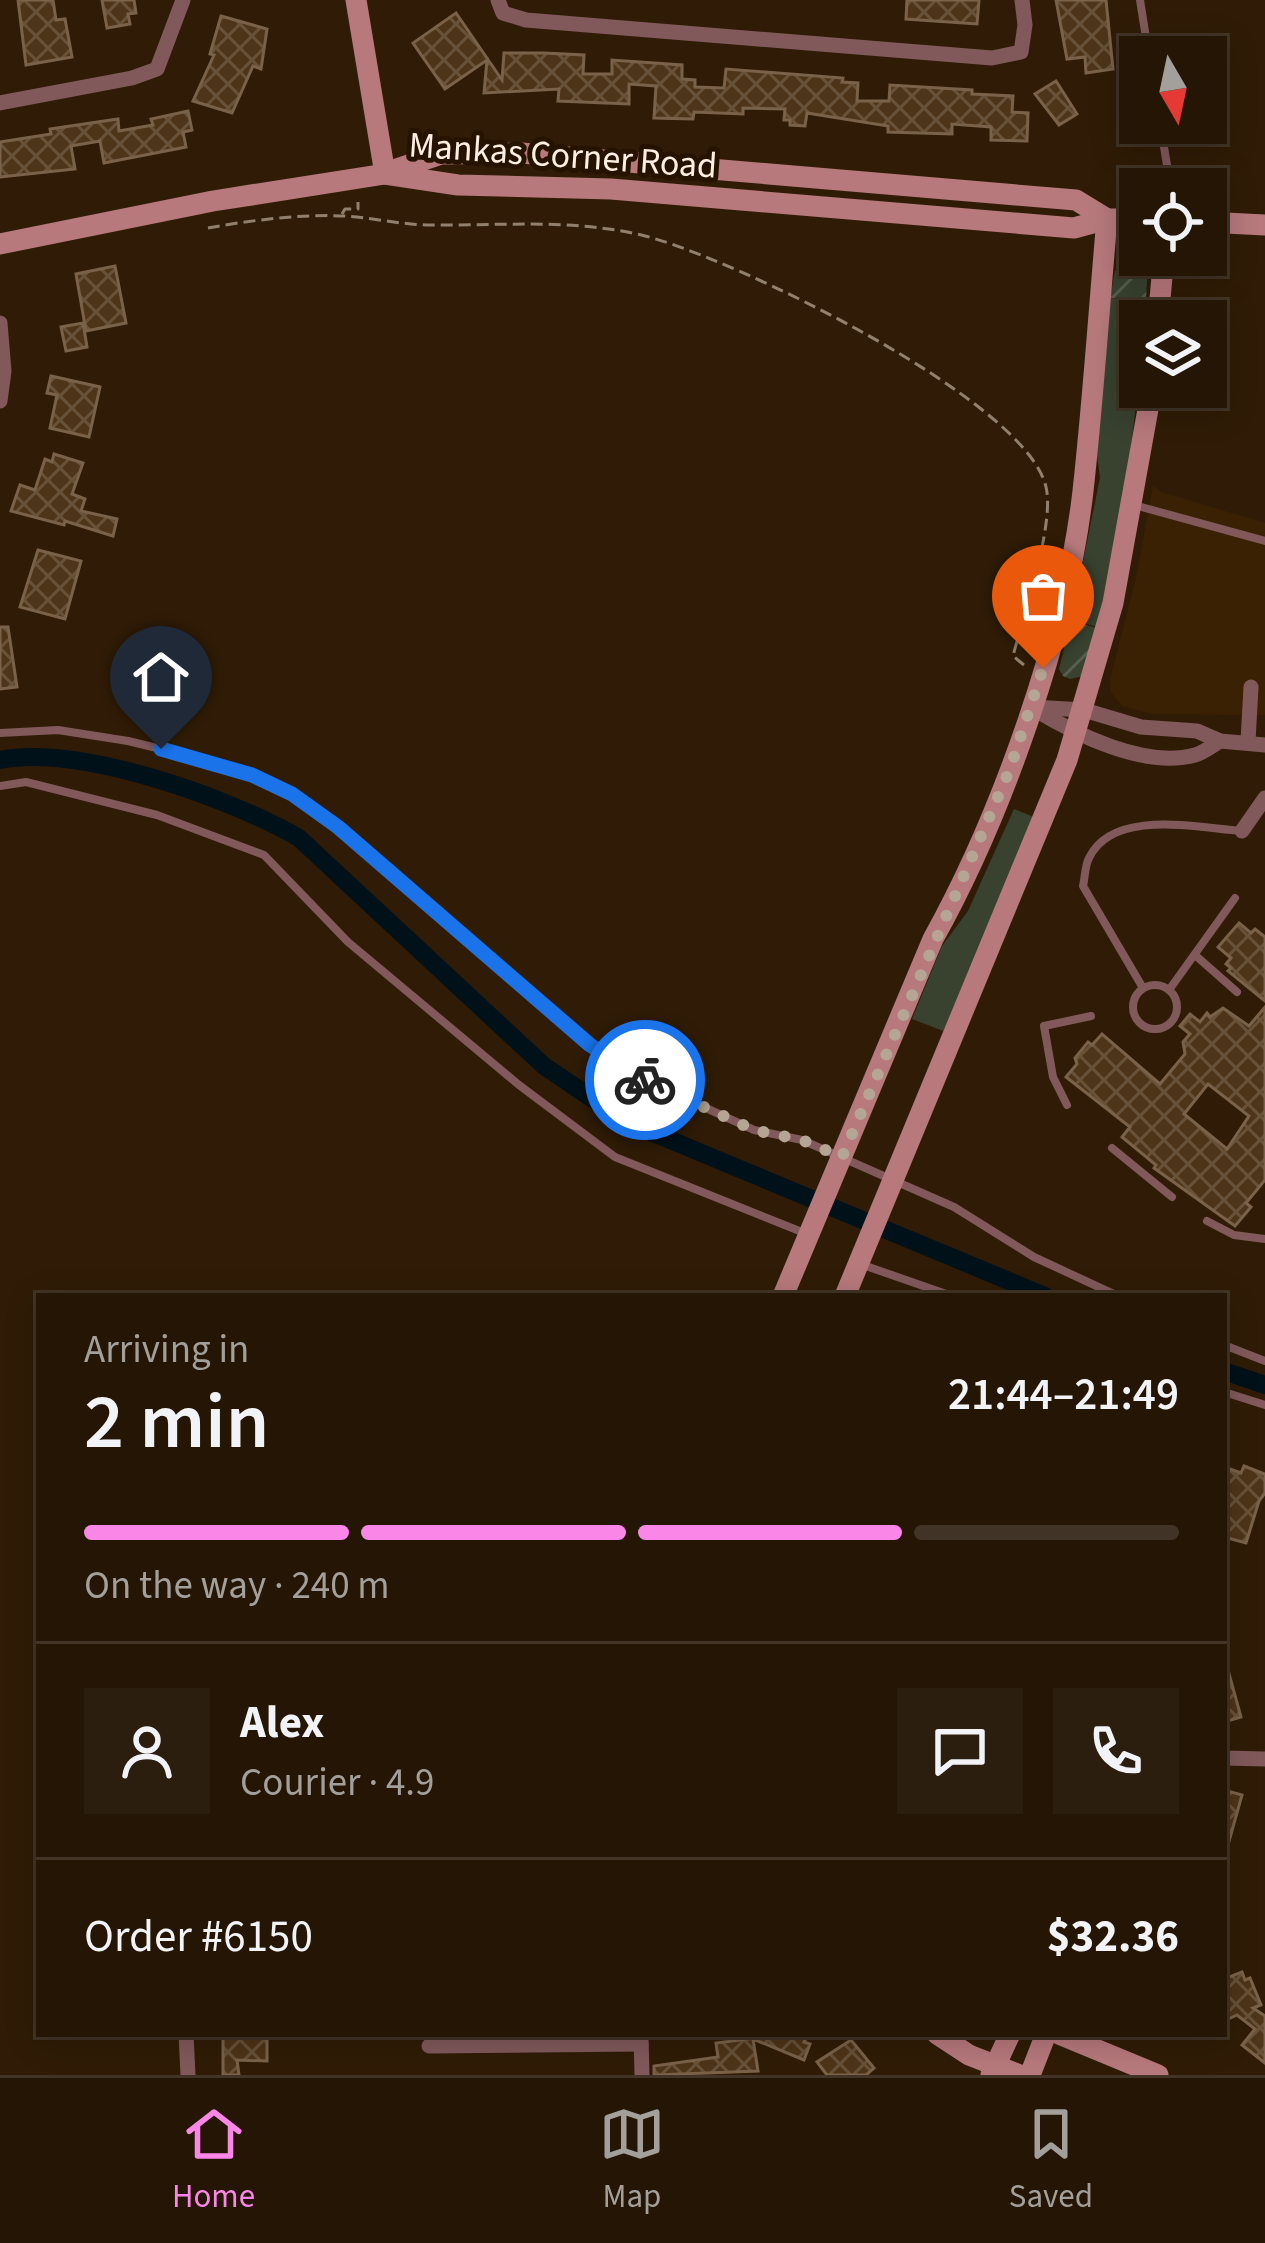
<!DOCTYPE html>
<html lang="en">
<head>
<meta charset="utf-8">
<style>
	:root { --surface:#241504; --page:#2c1e0e; --text:#f1f3f6; --muted:#a39f9a; --line:#413426; --accent:#fa87e7 }
	body { margin:0; font-family:"Source Sans 3",sans-serif; background:var(--page); color:var(--text); height:100vh; display:flex; flex-direction:column; font-size:45px; white-space:nowrap }
	* { box-sizing:border-box; margin:0 }
	p { font-size:39px; color:var(--muted) }
	.icon { flex:none; width:66px; height:66px; fill:none; stroke:currentColor; stroke-width:2; stroke-linecap:round; stroke-linejoin:round }
	.map { position:relative; flex:1; overflow:hidden }
	.details { position:absolute; left:36px; top:1293px; width:1191px; height:744px; display:flex; flex-direction:column; background:var(--surface); border-radius:0px; box-shadow:0 6px 30px #0003,0 0 0 3px var(--line) }
	.details>* { flex:none }
	.needle { width:78px; rotate:171deg }
	.buttons { position:absolute; left:1119px; top:36px; display:grid; gap:24px }
	.buttons a { display:grid; place-items:center; width:108px; height:108px; border-radius:0px; background:var(--surface); box-shadow:0 6px 30px #0003,0 0 0 3px var(--line); font-size:60px }
	.pin { position:absolute; display:grid; place-items:center; width:102px; height:102px; color:#fff; margin:-123px -51px; border-radius:50% 50% 50% 0; rotate:-45deg; box-shadow:0 0 12px #0007 }
	.pin .icon { rotate:45deg }
	.courier { position:absolute; display:grid; place-items:center; width:120px; height:120px; margin:-60px; border:9px solid #1a73e8; border-radius:50%; background:#fff; color:#222; box-shadow:0 3px 15px #0007 }
	.overview em { font-style:normal; font-weight:600 }
	.overview div { display:flex; flex-direction:column-reverse }
	.overview { display:flex; align-items:center; justify-content:space-between; height:204px; padding:0 48px }
	h1 { font-size:78px; font-weight:600; line-height:90px }
	.bar { display:grid; grid-template-columns:repeat(4,1fr); gap:18px 12px; align-content:center; height:144px; padding:0 48px }
	.bar i { height:15px; border-radius:9px; background:var(--line) }
	.bar .current { background:var(--accent) }
	.bar p { grid-column:span 4 }
	.line { display:flex; align-items:center; gap:30px; padding:0 48px; border-top:3px solid var(--line) }
	.line div { flex:1 }
	.round { display:grid; place-items:center; flex:none; width:126px; height:126px; border-radius:0px; background:var(--page) }
	.menu { display:flex; justify-content:space-around; align-items:center; height:168px; border-top:3px solid var(--line); background:var(--surface); font-size:33px; color:var(--muted) }
	.menu a { display:grid; justify-items:center; gap:6px }
	.menu .current { color:var(--accent) }
	.map>svg:first-child { display:block }
	.built { fill:#3a2104 }
	.grass { fill:#38422f }
	.garden { fill:url(#garden-furrows) }
	.lines { fill:none; stroke-linecap:round; stroke-linejoin:round }
	.canal { stroke:#001119; stroke-width:18 }
	.building { fill:url(#building-cross-hatch); stroke:#7a624a; stroke-width:3; fill-rule:evenodd }
	.path { stroke:#92806e; stroke-width:3; stroke-dasharray:12 6; stroke-linecap:butt }
	.lane { stroke:#81595b; stroke-width:8 }
	.street { stroke:#81595b; stroke-width:15 }
	.secondary { stroke:#b7797c; stroke-width:21 }
	.done { stroke:#b5a594; stroke-width:12; stroke-dasharray:0 21.6 }
	.route { stroke:#1a73e8; stroke-width:15 }
	.labels { text-anchor:middle; stroke-width:10; stroke-linejoin:round; paint-order:stroke }
	.street-label { font-size:36px; fill:#fdefe1; stroke:#251300 }
</style>
</head>
<body>
<div class="map">
<svg width="1265" height="2075" viewBox="0 0 1265 2075">
	<defs>
		<pattern id="garden-furrows" width="10" height="10" patternUnits="userSpaceOnUse" patternTransform="scale(3)"><rect width="10" height="10" fill="#38422f"/><path d="M-1 1l2-2M0 10L10 0M9 11l2-2" fill="none" stroke="#565e4d"/></pattern>
		<pattern id="building-cross-hatch" width="8" height="8" patternUnits="userSpaceOnUse" patternTransform="scale(3)"><rect width="8" height="8" fill="#4e3418"/><path d="M0 0l8 8M0 8l8-8" fill="none" stroke="#685239"/></pattern>
	</defs>
	<rect width="100%" height="100%" fill="#301c06"/>
	<polygon class="built" points="1153,486 1161,492 1265,523 1265,715 1152,714 1122,706 1111,692 1110,680 1137,573"/>
	<g class="grass">
		<path d="M 1109,298 L 1146,302 L 1145,321 L 1140,321 C 1140,425 1119,525 1098,627 L 1071,620 L 1100,478 L 1096,448 Z"/>
		<polygon points="1014,809 1036,818 946,1032 912,1019 942,946 968,911"/>
	</g>
	<g class="garden">
		<polygon points="1134,265 1147,279 1146,301 1110,298 1115,271"/>
		<polygon points="1071,621 1098,628 1083,676 1070,679 1063,676 1059,669"/>
	</g>
	<g class="lines">
		<g class="canal">
			<path d="M 0,760 C 79,744 230,798 299,838 L 544,1066 L 627,1122 L 1045,1296"/>
			<polyline points="1224,1371 1265,1385"/>
		</g>
	</g>
	<g class="building">
		<polygon points="18,0 53,0 56,20 65,19 72,57 26,65"/>
		<polygon points="102,0 134,0 136,13 128,14 130,24 107,28"/>
		<polygon points="907,0 979,0 977,24 906,19"/>
		<polygon points="1056,0 1106,0 1113,69 1086,73 1085,57 1067,59"/>
		<polygon points="456,13 502,80 504,53 544,53 584,55 583,74 612,74 612,60 682,65 682,79 695,80 695,87 724,88 726,69 843,78 842,82 858,83 857,101 889,101 890,85 972,90 972,94 1013,96 1012,112 1028,113 1027,141 991,140 991,127 952,124 952,134 888,132 888,126 807,113 805,126 790,125 790,120 784,120 785,109 743,108 743,114 694,112 693,119 654,118 656,86 629,84 629,104 558,101 559,89 484,93 487,60 445,89 413,43"/>
		<polygon points="221,16 267,29 261,69 253,66 232,113 193,101 214,55 210,54"/>
		<polygon points="1056,81 1077,114 1059,125 1035,94"/>
		<polygon points="188,111 192,130 183,132 186,147 104,163 100,141 71,146 75,169 0,177 0,142 51,134 50,129 118,119 119,131 153,125 151,119"/>
		<polygon points="115,266 126,323 86,331 76,274"/>
		<polygon points="83,323 87,347 66,351 61,327"/>
		<polygon points="51,376 100,387 89,437 50,428 57,395 47,393"/>
		<polygon points="54,454 83,463 72,494 85,499 81,511 117,519 113,536 65,521 64,525 11,511 20,485 35,490 45,459 52,462"/>
		<polygon points="38,550 81,561 65,619 20,607"/>
		<polygon points="0,627 8,627 17,687 0,689"/>
		<polygon points="1239,923 1251,933 1255,929 1265,937 1265,1001 1228,971 1231,968 1226,964 1231,958 1218,947"/>
		<path d="M 1265,1007 L 1265,1180 L 1246,1203 L 1251,1207 L 1235,1226 L 1154,1168 L 1156,1165 L 1122,1137 L 1130,1127 L 1066,1077 L 1077,1064 L 1075,1058 L 1088,1042 L 1092,1045 L 1102,1034 L 1160,1084 L 1185,1054 L 1183,1042 L 1190,1034 L 1180,1026 L 1190,1014 L 1200,1022 L 1207,1013 L 1210,1017 L 1223,1008 L 1249,1026 ZM 1208,1084 L 1249,1116 L 1227,1149 L 1184,1114 Z"/>
		<polygon points="1244,1466 1265,1474 1265,1493 1259,1501 1246,1543 1224,1537 1224,1486 1230,1469 1241,1473"/>
		<polygon points="1224,1670 1228,1670 1241,1717 1224,1722"/>
		<polygon points="1224,1790 1242,1795 1228,1845 1224,1845"/>
		<polygon points="1242,1972 1245,1980 1250,1978 1261,2005 1253,2008 1265,2016 1265,2063 1242,2045 1255,2029 1237,2015 1224,2021 1224,1979"/>
		<polygon points="223,2034 267,2034 267,2061 237,2060 239,2075 223,2075"/>
		<polygon points="788,2034 808,2034 804,2042 810,2044 804,2060 753,2039 758,2071 654,2075 654,2066 718,2057 716,2043"/>
		<polygon points="851,2040 874,2068 866,2075 827,2075 817,2062"/>
	</g>
	<g class="lines">
		<g class="path">
			<polyline points="342,214 345,209 358,209 358,202"/>
			<path d="M 208,228 C 252,220 301,214 345,216 C 372,218 399,224 426,225 C 499,226 573,218 645,236 C 730,257 1026,399 1046,487 C 1055,524 1023,617 1013,656 L 1024,665"/>
		</g>
		<g class="lane">
			<polyline points="1140,0 1149,57"/>
			<polyline points="1160,123 1171,189"/>
			<polyline points="1134,505 1265,541"/>
			<polyline points="0,733 58,730 128,741 194,757 252,775 292,794 338,827 590,1045 647,1081 754,1130 802,1140 954,1207 1034,1257 1118,1296"/>
			<polyline points="0,786 26,782 157,815 264,855 348,942 519,1085 615,1157 807,1234"/>
			<polyline points="1195,955 1237,992"/>
			<circle cx="1155" cy="1007" r="22"/>
			<path d="M 1143,988 L 1083,886 C 1085,878 1085,865 1089,858 C 1113,808 1198,828 1241,831"/>
			<polyline points="1169,990 1235,898"/>
			<polyline points="1067,1105 1053,1077 1044,1026 1091,1016"/>
			<polyline points="1112,1148 1172,1197"/>
			<polyline points="1207,1221 1234,1235 1265,1239"/>
			<polyline points="863,1265 952,1296"/>
			<polyline points="1224,1345 1265,1361"/>
			<polyline points="1224,1392 1265,1405"/>
		</g>
		<g class="street">
			<polyline points="498,0 503,13 526,20 992,58 1021,52 1025,25 1022,0"/>
			<polyline points="0,103 132,78 157,69 183,0"/>
			<polyline points="0,323 4,371 0,401"/>
			<polyline points="1032,707 1084,710 1141,727 1197,731 1220,741 1265,745"/>
			<path d="M 1034,709 C 1075,734 1145,769 1195,755 C 1203,753 1212,746 1220,741"/>
			<polyline points="1248,741 1251,687"/>
			<polyline points="1242,831 1265,798"/>
			<polyline points="1224,1758 1265,1759"/>
			<polyline points="186,2034 188,2075"/>
			<polyline points="641,2036 642,2075"/>
			<polyline points="429,2046 641,2044"/>
		</g>
		<g class="secondary">
			<polyline points="356,0 385,174"/>
			<polyline points="391,171 441,154 521,153 1076,200 1107,219"/>
			<polyline points="1206,222 1265,225"/>
			<polyline points="0,244 213,201 385,174 458,185 611,189 1074,228 1107,219 1140,219"/>
			<polyline points="1158,321 1164,255"/>
			<path d="M 783,1296 L 933,939 C 1002,815 1067,632 1083,491 C 1093,401 1099,309 1107,219"/>
			<polyline points="845,1296 1067,760 1113,603 1152,387"/>
			<polyline points="937,2034 969,2055 1020,2075"/>
			<polyline points="1059,2034 1158,2075"/>
			<polyline points="991,2075 1010,2034"/>
			<polyline points="1030,2075 1046,2034"/>
		</g>
	</g>
	<g class="lines">
		<polyline class="done" points="645,1080 754,1130 802,1140 842,1157 1010,769 1043,668"/>
		<polyline class="route" points="161,749 252,775 292,794 338,827 590,1045 645,1080"/>
	</g>
	<g class="labels">
		<g class="street-label">
			<text transform="translate(563 154) rotate(4)" y="13">Mankas Corner Road</text>
		</g>
	</g>
</svg>
<div class="buttons">
<a><svg class="needle" viewBox="-14 -14 28 28"><path d="M0-13l5 13h-10z" fill="#e53935"/><path d="M0 13l5-13h-10z" fill="#a39f9a"/></svg></a>
<a><svg class="icon" aria-label="locate" viewBox="0 0 24 24"><circle cx="12" cy="12" r="6"/><path d="M12 2v4M12 18v4M2 12h4M18 12h4"/></svg></a>
<a><svg class="icon" aria-label="layers" viewBox="0 0 24 24"><path d="M12 4l9 5-9 5-9-5zM3 14l9 5 9-5"/></svg></a>
</div>
<div class="pin" style="left:1043px;top:668px;background:#ea580c"><svg class="icon" aria-label="bag" viewBox="0 0 24 24"><path d="M5 8h14l-1 12H6zM9 8a3 3 0 0 1 6 0"/></svg></div>
<div class="pin" style="left:161px;top:749px;background:#1f2937"><svg class="icon" aria-label="home" viewBox="0 0 24 24"><path d="M3 11l9-7 9 7M6 9v11h12V9"/></svg></div>
<div class="courier" style="left:645px;top:1080px"><svg class="icon" aria-label="bike" viewBox="0 0 24 24"><circle cx="6" cy="16" r="4"/><circle cx="18" cy="16" r="4"/><path d="M6 16l4-8h5l3 8M10 8l3 8H6M13 5h3"/></svg></div>
<section class="details">
<div class="overview"><div><h1>2 min</h1><p>Arriving in</p></div><em>21:44–21:49</em></div>
<div class="bar"><i class="current"></i><i class="current"></i><i class="current"></i><i></i><p>On the way · 240 m</p></div>
<div class="line" style="height:216px"><a class="round"><svg class="icon" aria-label="person" viewBox="0 0 24 24"><circle cx="12" cy="8" r="4"/><path d="M4 21q1-7 8-7t8 7"/></svg></a><div><b>Alex</b><p>Courier · 4.9</p></div><a class="round"><svg class="icon" aria-label="chat" viewBox="0 0 24 24"><path d="M4 5h16v11H9l-5 4z"/></svg></a><a class="round"><svg class="icon" aria-label="phone" viewBox="0 0 24 24"><path d="M5 4h4l2 5-3 2q2 4 5 5l2-3 5 2v4C11 20 4 13 5 4z"/></svg></a></div>
<div class="line" style="height:156px"><div>Order #6150</div><b>$32.36</b></div>
</section>
</div>
<nav class="menu">
<a class="current"><svg class="icon" aria-label="home" viewBox="0 0 24 24"><path d="M3 11l9-7 9 7M6 9v11h12V9"/></svg>Home</a>
<a><svg class="icon" aria-label="map" viewBox="0 0 24 24"><path d="M3 6l6-2 6 2 6-2v14l-6 2-6-2-6 2zM9 4v14M15 6v14"/></svg>Map</a>
<a><svg class="icon" aria-label="saved" viewBox="0 0 24 24"><path d="M7 4h10v16l-5-4-5 4z"/></svg>Saved</a>
</nav>
</body>
</html>
